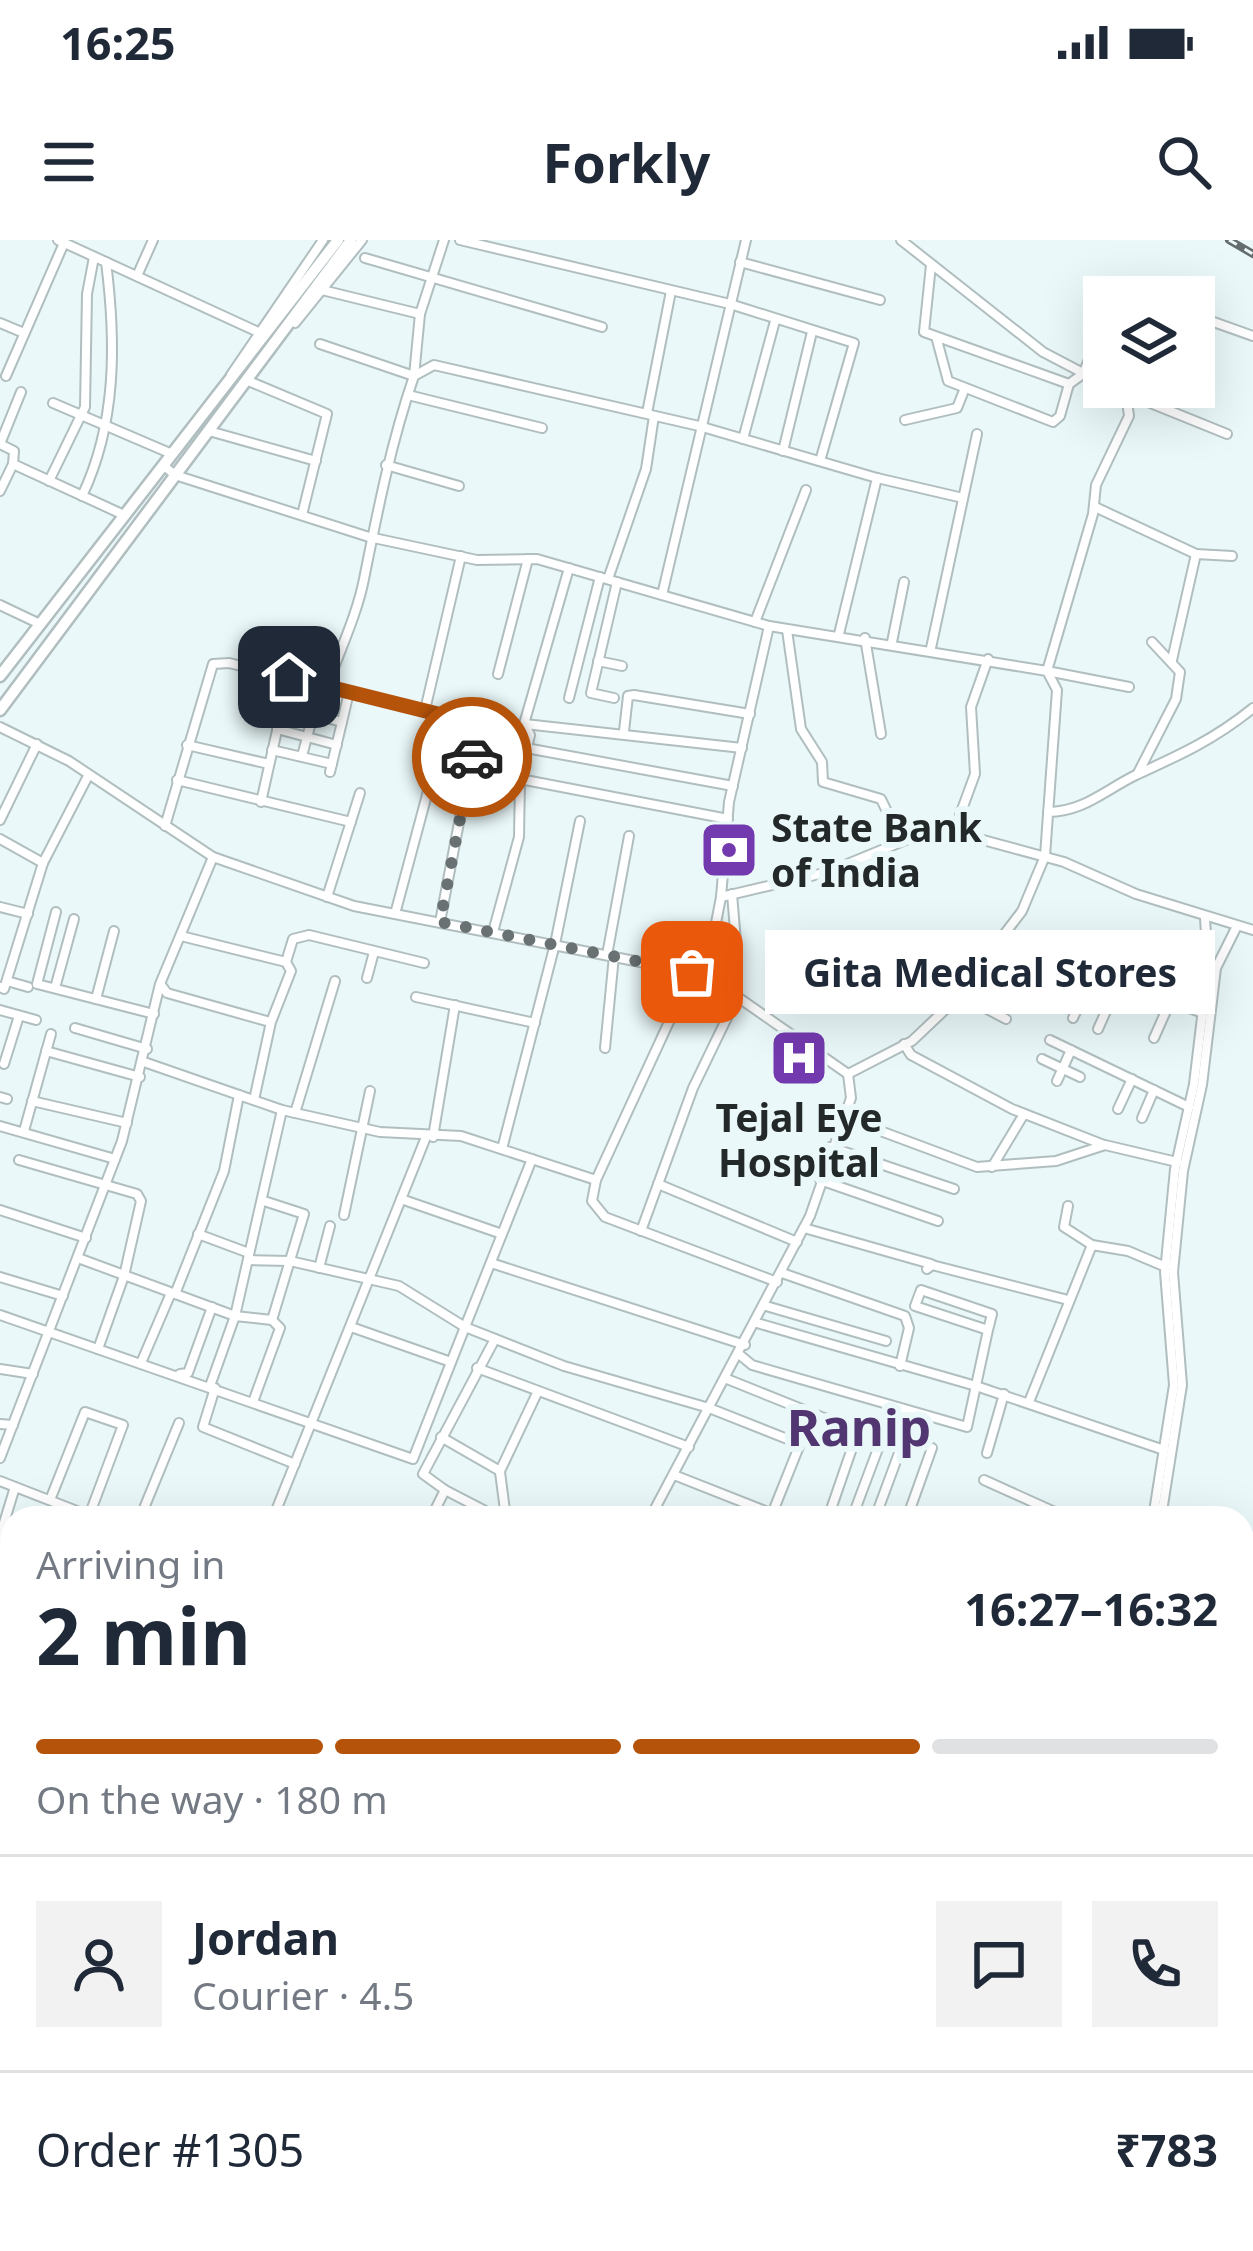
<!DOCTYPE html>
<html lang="en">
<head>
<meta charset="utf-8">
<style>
	:root { --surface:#fff; --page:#f2f2f3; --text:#1f2937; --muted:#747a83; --line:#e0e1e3; --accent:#b45309 }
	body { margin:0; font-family:"Noto Sans",sans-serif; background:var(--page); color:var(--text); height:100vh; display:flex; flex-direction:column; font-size:45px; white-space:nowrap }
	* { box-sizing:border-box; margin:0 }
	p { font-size:39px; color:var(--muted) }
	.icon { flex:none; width:66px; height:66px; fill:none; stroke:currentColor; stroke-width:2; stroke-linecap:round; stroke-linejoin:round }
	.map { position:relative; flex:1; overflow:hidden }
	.sheet { position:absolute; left:0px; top:1266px; width:1254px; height:747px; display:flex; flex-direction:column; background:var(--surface); border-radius:36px 36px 0 0; box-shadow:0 12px 48px #0002 }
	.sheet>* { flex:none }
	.fabs { position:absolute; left:1083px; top:36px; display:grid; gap:24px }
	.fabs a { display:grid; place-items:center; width:132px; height:132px; border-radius:0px; background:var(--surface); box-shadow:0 12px 48px #0002; font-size:60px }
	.pin { position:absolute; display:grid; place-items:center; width:102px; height:102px; color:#fff; margin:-51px; border-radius:24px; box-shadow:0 6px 18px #0006 }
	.courier { position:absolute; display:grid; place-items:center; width:120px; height:120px; margin:-60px; border:9px solid #b45309; border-radius:50%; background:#fff; color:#222; box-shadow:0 3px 15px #0007 }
	.bubble { position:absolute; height:84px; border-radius:0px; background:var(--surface); box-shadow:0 12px 48px #0002; font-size:39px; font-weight:700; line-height:84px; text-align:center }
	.overview em { font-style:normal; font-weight:700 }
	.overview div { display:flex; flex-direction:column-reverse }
	.overview { display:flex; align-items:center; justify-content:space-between; height:204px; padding:0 36px }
	h1 { font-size:78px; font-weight:700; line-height:90px }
	.bar { display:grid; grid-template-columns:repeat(4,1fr); gap:18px 12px; align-content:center; height:144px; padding:0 36px }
	.bar i { height:15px; border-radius:9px; background:var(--line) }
	.bar .current { background:var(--accent) }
	.bar p { grid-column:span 4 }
	.line { display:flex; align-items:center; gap:30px; padding:0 36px; border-top:3px solid var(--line) }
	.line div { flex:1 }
	.round { display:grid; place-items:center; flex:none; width:126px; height:126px; border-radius:0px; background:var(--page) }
	.status { display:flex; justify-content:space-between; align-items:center; height:84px; padding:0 60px; background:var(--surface); direction:ltr }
	.status svg { height:33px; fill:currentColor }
	header { display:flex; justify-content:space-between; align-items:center; height:156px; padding:0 36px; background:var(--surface); font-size:54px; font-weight:700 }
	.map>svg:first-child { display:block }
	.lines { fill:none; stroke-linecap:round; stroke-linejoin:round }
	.stream { stroke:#88a5bb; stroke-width:3 }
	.minor-casing { stroke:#b1bec0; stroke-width:12 }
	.major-casing { stroke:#b1bec0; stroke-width:15 }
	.minor { stroke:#fff; stroke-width:8 }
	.major { stroke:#fff; stroke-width:10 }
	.rail-casing { stroke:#646c6d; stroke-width:8 }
	.rail { stroke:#eaf8f9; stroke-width:3; stroke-dasharray:9; stroke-linecap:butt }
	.done { stroke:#697172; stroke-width:12; stroke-dasharray:0 21.6 }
	.route { stroke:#b45309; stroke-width:15 }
	.labels { text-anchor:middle; stroke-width:12; stroke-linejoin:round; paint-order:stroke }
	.poi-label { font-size:39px; font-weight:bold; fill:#232829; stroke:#eaf8f9; text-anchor:start }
	.district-label { font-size:51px; font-weight:bold; fill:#513672; stroke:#eaf8f9 }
</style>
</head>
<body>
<div class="status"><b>16:25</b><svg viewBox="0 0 49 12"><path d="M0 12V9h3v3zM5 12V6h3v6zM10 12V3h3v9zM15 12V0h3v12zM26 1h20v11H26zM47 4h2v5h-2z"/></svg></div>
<header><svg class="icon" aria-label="menu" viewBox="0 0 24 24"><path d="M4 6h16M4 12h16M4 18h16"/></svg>Forkly<svg class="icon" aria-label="search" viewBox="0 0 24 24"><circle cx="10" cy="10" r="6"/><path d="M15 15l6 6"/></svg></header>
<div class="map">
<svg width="1253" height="2011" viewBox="0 0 1253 2011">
	<rect width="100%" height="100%" fill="#eaf8f9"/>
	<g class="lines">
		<g class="stream">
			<polyline points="1242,1980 1253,1967"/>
			<polyline points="1209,2011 1220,2001"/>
		</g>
		<defs>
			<g id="minor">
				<polyline points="58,0 256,91"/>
				<polyline points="460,0 730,64 854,103 820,221"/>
				<polyline points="901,0 1043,112 1104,144"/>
				<polyline points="365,18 602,87"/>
				<polyline points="740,22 880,60"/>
				<polyline points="931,25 924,92 1069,144 1083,134"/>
				<polyline points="137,36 153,0"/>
				<polyline points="322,50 420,74"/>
				<polyline points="1115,57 1118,49 1141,57"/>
				<polyline points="1194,75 1253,96"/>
				<polyline points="0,83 24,93"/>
				<polyline points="295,83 362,0"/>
				<polyline points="937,100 948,141 1053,182 1060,176 1069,144"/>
				<polyline points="320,104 414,136 420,74 444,0"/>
				<polyline points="1083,134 1104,83"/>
				<polyline points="231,135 323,0"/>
				<polyline points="6,136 64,3"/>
				<polyline points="246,140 327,174 302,275"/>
				<polyline points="1112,147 1126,153 1129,176 1096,245 1093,274 1047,431 1129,447"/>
				<polyline points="1128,154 1227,194"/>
				<polyline points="408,155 542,188"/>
				<polyline points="53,163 172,214"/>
				<polyline points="647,173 671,51"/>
				<polyline points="905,180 957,168 965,148"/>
				<polyline points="209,191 316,221"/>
				<polyline points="743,199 775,81"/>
				<polyline points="0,204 21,152"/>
				<polyline points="0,204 14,211 13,224"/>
				<polyline points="783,211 812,92"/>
				<polyline points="163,225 175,235 369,297 477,320 537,319 769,386 729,562 721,657 706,735"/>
				<polyline points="386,225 459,246"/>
				<polyline points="877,238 963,258"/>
				<polyline points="49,241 85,167 87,54 94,17"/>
				<polyline points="0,251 13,224 124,275"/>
				<path d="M 82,256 C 117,183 116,101 106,22"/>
				<polyline points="1095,267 1196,314 1172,420"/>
				<polyline points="1196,314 1232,316"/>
				<polyline points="608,339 646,229 654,176"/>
				<polyline points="662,355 746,0"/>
				<polyline points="0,365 40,384"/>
				<polyline points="755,382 806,250"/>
				<polyline points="787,390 801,489 822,522 823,542 881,559 901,601"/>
				<polyline points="865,398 881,494"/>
				<polyline points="892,402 904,342"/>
				<polyline points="931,408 977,194"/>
				<polyline points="598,421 622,426"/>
				<polyline points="498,434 528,319"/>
				<path d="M 327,447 C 339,412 357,375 364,339 C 378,269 391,203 414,136 L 434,125 L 699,186 L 877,238 L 839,394"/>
				<polyline points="569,458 600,337"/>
				<polyline points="614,458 591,453 617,342"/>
				<polyline points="282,466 342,482 349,452"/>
				<polyline points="425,470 461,316"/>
				<polyline points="525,484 742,508"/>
				<polyline points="0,487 69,521 213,617 354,666 706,735 848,834"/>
				<polyline points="277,489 337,505"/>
				<polyline points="624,491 628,456 634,455 750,474"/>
				<polyline points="187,505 269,524"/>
				<polyline points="526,508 733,546"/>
				<polyline points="272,510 332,524"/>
				<polyline points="302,516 321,445"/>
				<polyline points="330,532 342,482"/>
				<polyline points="1138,533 1176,459 1180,432 1152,402"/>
				<polyline points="520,539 728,579"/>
				<polyline points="177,540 351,582"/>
				<polyline points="261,562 289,437"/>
				<path d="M 1048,572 C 1083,572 1105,550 1136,535 C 1180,515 1215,499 1253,468"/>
				<polyline points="0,580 37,504"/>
				<polyline points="165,586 213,424 229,423 478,483 440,682"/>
				<polyline points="953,594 975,534 971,467 988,419"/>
				<polyline points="0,599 43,623 88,536"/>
				<polyline points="327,657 360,553"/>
				<polyline points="721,657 828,632 918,595 961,594 1064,622 1136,654 1253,690"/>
				<polyline points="0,667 28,674"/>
				<polyline points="56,672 37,744 154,774"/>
				<polyline points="395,674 428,551"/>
				<polyline points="493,692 519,597 520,539 530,495 524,484 569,328"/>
				<polyline points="181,696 286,722"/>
				<path d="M 1098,698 C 1114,736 1163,759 1200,772"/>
				<polyline points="607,715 629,596"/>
				<polyline points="367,738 374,712"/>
				<polyline points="7,741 28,747"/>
				<polyline points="161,745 167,753 270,782"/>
				<polyline points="0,747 4,749 43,623"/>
				<polyline points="55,748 74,679"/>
				<polyline points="729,751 737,714 732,654"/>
				<polyline points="959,754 1006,779"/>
				<polyline points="416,757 535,783"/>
				<polyline points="96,759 114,691"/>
				<polyline points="0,770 36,780"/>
				<polyline points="1073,778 1104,712"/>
				<polyline points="75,788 147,809"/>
				<polyline points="1098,789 1124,731"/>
				<polyline points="1154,798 1170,762"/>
				<polyline points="1050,800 1189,867"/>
				<polyline points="904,804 911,815 1012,869 1104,905"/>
				<polyline points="605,808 614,716"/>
				<polyline points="46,811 140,837"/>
				<polyline points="1042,819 1080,837"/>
				<polyline points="144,822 282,870 380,892 461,896 596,940 592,961 605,977 777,1042"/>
				<polyline points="4,824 19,776"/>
				<polyline points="1057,841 1071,810"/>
				<polyline points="0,857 7,859"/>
				<polyline points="254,860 271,782 291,731 286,722 293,699 309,695 424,723"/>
				<polyline points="32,861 127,883"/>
				<polyline points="1118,869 1132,839"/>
				<polyline points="295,873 335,741"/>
				<polyline points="843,877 977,927 1056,921 1105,905 1177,922"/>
				<polyline points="1142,878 1154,850"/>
				<polyline points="0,886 115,919"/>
				<polyline points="24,891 51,794"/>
				<polyline points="433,897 455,765"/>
				<polyline points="830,907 954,949"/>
				<polyline points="502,909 555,704 580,581"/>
				<polyline points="19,920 137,954 141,961 124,1036 98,1109"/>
				<polyline points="992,927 1024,874"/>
				<polyline points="596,940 692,732"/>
				<polyline points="820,940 938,981"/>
				<polyline points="658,944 797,1002"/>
				<polyline points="401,959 502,994"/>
				<polyline points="264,961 304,974 272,1080"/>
				<polyline points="1068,966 1064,987 1092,1005"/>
				<polyline points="0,970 86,998"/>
				<polyline points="344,975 370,851"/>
				<polyline points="804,988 931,1024"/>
				<polyline points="641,991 693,848 737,757"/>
				<polyline points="198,994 249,1013"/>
				<polyline points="78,1018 235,1076 272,1080 280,1088 253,1162"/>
				<polyline points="248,1020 290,1021 399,1046 465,1087 532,919"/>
				<polyline points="491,1023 745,1105"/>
				<polyline points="319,1028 330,986"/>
				<polyline points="927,1029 932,1025 1068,1060"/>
				<polyline points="782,1033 905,1076 909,1088 900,1126"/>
				<polyline points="0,1037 63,1056"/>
				<polyline points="175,1054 224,931 239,855"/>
				<polyline points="766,1066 886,1101"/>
				<polyline points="0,1075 413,1219 465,1087 564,1126 709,1168 800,1204 772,1274"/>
				<polyline points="757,1083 976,1146"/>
				<polyline points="351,1087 451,1122"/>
				<polyline points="740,1115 752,1125 967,1187 988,1090 915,1066 921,1050 992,1074 988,1090"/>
				<polyline points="141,1123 171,1053"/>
				<polyline points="477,1128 689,1207"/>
				<polyline points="0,1129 33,1134"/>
				<polyline points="180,1134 188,1133 212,1067"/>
				<polyline points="727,1139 824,1178 906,1194 875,1278"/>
				<polyline points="210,1146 235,1076 282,870"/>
				<polyline points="979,1147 1164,1210"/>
				<polyline points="215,1148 203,1187 295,1224"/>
				<polyline points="1029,1162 1092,1005 1128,1011 1166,1027"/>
				<polyline points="0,1184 13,1185"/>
				<polyline points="441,1197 500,1231 538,1151"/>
				<polyline points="800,1204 815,1175"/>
				<polyline points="987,1213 1004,1154"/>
				<polyline points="0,1218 122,901 160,744 213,617"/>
				<polyline points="500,1232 506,1278"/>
				<polyline points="674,1235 783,1278"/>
				<polyline points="984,1240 1068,1278"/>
				<polyline points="0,1241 95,1278"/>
				<polyline points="445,1250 499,1278"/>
				<polyline points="50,1260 85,1172 123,1185 89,1276"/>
				<polyline points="140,1278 179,1183"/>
				<polyline points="273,1278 426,897"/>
				<polyline points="431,1278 445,1250 423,1234 495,1099"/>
				<polyline points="650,1278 810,976 851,858 848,834 912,801 951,764 1022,671 1045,616 1057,450 1047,431 769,386"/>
				<polyline points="828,1278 860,1185"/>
				<polyline points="852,1278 885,1190"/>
				<polyline points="907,1278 932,1208"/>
				<polyline points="1153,1278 1174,1145 1165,1032 1175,929 1194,844 1208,727 1205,678"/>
				<polyline points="1161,1278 1182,1145 1173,1032 1183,931 1202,845 1216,728 1237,686"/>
				<polyline points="0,1296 15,1247"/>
				<polyline points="0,1324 12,1329"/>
				<polyline points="0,1432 12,1435"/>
				<polyline points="2,1472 12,1475"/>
				<polyline points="0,1664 12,1667"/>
				<polyline points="1243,1742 1243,1802"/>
				<polyline points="354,2001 377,2011"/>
				<polyline points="314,2011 316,2001"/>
				<polyline points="461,2011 464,2001"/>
				<polyline points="747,2011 752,2001"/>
				<polyline points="756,2011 761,2001"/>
				<polyline points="919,2011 923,2001"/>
			</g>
			<g id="major">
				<polyline points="0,436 338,0"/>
				<polyline points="0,470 351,0"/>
			</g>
		</defs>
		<use href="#minor" class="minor-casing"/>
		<use href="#major" class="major-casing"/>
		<use href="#minor" class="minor"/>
		<use href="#major" class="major"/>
		<defs>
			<polyline id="rail" points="1229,0 1253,14"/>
		</defs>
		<use href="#rail" class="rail-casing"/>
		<use href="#rail" class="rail"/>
	</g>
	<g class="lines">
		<polyline class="done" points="472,517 440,682 692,732"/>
		<polyline class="route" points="289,437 478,484 472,517"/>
	</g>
	<defs>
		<symbol id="bank-square" viewBox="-11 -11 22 22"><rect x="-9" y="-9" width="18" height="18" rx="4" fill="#7339ae" stroke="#eaf8f9"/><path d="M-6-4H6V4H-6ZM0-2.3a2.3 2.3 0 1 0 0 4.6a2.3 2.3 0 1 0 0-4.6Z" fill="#fff"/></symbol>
		<symbol id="hospital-square" viewBox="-11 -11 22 22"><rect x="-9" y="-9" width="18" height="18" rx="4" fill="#7339ae" stroke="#eaf8f9"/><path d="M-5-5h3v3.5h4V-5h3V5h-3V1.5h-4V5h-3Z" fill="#fff"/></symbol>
	</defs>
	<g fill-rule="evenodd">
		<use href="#bank-square" x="696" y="577" width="66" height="66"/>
		<use href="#hospital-square" x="766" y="785" width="66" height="66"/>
	</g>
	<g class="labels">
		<g class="poi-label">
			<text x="771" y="602">State Bank<tspan x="771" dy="45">of India</tspan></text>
			<text x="799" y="892" text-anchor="middle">Tejal Eye<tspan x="799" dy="45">Hospital</tspan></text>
		</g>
		<g class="district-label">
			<text x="859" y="1206">Ranip</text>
		</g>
	</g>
</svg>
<div class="fabs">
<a><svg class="icon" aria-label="layers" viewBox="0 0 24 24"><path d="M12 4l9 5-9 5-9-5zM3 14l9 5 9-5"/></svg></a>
</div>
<div class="pin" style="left:692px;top:732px;background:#ea580c"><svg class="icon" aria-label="bag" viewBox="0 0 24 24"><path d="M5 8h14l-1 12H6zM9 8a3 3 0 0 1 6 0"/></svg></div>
<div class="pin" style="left:289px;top:437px;background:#1f2937"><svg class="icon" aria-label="home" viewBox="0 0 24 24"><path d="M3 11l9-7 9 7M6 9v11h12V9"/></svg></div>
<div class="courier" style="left:472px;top:517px"><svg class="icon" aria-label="car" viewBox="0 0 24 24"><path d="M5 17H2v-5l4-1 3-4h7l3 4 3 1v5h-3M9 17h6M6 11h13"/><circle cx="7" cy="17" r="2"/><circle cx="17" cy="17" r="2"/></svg></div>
<div class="bubble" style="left:765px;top:690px;width:450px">Gita Medical Stores</div>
<section class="sheet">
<div class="overview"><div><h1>2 min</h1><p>Arriving in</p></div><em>16:27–16:32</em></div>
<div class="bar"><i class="current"></i><i class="current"></i><i class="current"></i><i></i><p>On the way · 180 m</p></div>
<div class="line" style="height:216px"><a class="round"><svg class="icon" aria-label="person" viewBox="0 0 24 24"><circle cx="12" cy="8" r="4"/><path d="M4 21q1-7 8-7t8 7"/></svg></a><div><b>Jordan</b><p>Courier · 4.5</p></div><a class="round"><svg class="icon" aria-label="chat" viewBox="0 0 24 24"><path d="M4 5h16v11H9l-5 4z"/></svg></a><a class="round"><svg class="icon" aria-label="phone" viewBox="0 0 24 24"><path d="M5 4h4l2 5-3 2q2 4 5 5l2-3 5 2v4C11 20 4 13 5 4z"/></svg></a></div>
<div class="line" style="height:156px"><div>Order #1305</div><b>₹783</b></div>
</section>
</div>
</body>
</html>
